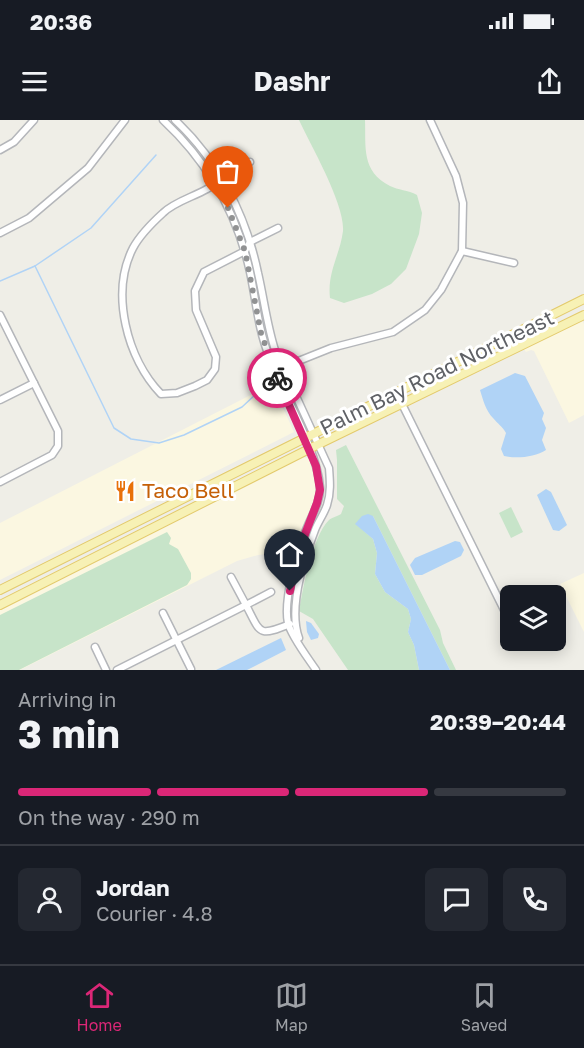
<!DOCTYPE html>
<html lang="en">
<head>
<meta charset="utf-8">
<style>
	:root { --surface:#171b24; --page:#242831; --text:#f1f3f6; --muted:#9ea1a6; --line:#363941; --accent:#db2777 }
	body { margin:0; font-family:"Golos Text",sans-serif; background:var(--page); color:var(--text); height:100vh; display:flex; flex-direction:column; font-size:22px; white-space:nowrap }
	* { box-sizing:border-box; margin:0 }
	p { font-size:20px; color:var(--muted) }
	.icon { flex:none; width:33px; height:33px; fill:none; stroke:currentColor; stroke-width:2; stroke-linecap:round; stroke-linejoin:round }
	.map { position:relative; height:550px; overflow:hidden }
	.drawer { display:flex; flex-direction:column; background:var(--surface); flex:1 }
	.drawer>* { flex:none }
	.tools { position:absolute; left:500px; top:465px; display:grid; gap:12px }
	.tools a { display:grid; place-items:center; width:66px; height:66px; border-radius:9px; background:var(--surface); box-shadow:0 3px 15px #0003; font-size:30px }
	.pin { position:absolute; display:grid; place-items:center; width:51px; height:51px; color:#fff; margin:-62px -26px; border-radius:50% 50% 50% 0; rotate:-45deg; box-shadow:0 0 6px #0007 }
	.pin .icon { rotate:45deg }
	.courier { position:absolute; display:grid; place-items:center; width:60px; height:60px; margin:-30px; border:4px solid #db2777; border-radius:50%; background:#fff; color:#222; box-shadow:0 2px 8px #0007 }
	.headline em { font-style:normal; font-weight:700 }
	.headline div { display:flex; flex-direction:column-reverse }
	.headline { display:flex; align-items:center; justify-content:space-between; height:102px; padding:0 18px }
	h1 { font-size:39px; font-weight:700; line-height:45px }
	.bar { display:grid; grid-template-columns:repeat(4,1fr); gap:9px 6px; align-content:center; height:72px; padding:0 18px }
	.bar i { height:8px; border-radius:4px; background:var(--line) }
	.bar .on { background:var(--accent) }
	.bar p { grid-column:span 4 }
	.line { display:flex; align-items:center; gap:15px; padding:0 18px; border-top:2px solid var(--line) }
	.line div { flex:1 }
	.round { display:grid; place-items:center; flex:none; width:63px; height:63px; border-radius:9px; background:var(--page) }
	.status { display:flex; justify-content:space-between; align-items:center; height:42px; padding:0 30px; background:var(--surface); direction:ltr }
	.status svg { height:16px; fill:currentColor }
	header { display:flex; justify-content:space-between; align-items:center; height:78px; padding:0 18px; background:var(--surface); font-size:27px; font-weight:700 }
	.tab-bar { display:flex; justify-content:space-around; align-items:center; height:84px; border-top:2px solid var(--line); background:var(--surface); font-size:16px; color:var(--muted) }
	.tab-bar a { display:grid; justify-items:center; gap:3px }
	.tab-bar .on { color:var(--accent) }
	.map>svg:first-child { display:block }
	.commercial { fill:#fbf7e1 }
	.green { fill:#c7e4c9 }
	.water { fill:#b0d3f6 }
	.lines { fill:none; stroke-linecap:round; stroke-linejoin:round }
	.stream { stroke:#b0d3f6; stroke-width:1.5 }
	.minor-casing { stroke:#b4b6ba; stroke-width:9 }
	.major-casing { stroke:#e3ca6c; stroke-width:10 }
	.minor { stroke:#fff; stroke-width:6 }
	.major { stroke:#f7f1b5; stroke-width:8 }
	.done { stroke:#919293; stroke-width:6; stroke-dasharray:0 10.8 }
	.route { stroke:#db2777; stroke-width:8 }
	.labels { text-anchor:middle; stroke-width:6; stroke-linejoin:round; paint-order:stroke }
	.street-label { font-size:21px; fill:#5f6166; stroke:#fff }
	.food-label { font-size:21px; fill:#c56008; stroke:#fff; text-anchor:start }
</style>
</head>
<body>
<div class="status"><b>20:36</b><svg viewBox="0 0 49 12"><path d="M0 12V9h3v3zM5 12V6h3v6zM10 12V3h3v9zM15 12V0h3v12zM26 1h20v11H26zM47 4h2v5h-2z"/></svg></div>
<header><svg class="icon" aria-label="menu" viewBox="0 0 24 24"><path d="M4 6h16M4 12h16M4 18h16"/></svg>Dashr<svg class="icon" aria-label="share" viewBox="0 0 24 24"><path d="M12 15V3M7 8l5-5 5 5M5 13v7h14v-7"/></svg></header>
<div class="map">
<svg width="584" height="550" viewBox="0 0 584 550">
	<rect width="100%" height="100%" fill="#efeee7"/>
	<g class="commercial">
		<polygon points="582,199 584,204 584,295 569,303 534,231 531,230 526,232 523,228"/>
		<polygon points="272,264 294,312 0,460 0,403"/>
		<polygon points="301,337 308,338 316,346 320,370 297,435 275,433 258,435 237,441 20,550 0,550 0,489"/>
		<polygon points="584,453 584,512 560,464"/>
	</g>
	<g class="green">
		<path d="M 299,0 L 365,0 C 366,27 361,51 390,66 C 398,70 408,70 417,75 L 422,93 L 419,114 L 406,149 L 391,164 L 372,174 L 344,183 L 330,178 C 327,152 340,135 343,111 C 345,84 311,26 299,0 Z"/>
		<path d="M 346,325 L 440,510 L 443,523 L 456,550 L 450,550 L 373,396 L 356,404 L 373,419 L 377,433 L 375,454 L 385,472 L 408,489 L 411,499 L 408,512 L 414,525 L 419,550 L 348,550 L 313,499 L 299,491 C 303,468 312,417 329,400 C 331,398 338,396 341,394 L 344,386 L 337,379 L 337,340 L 336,330 Z"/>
		<polygon points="511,387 523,412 511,418 499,393"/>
		<polygon points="167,412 171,418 169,424 178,429 191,453 191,459 187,465 19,550 0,550 0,495"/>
	</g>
	<g class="water">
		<path d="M 515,253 L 525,256 L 544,293 L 542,299 L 546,308 L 542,320 L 546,330 C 535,337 517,339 504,336 L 501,329 L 506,313 C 502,306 498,304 493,298 C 486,291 483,280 480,270 Z"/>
		<polygon points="546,369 551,372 567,405 559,411 553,410 537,375"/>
		<polygon points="368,394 373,396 450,550 419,550 414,525 408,512 411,499 408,489 385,472 375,454 377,433 373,419 355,404 362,396"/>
		<polygon points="455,421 460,422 464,430 461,436 422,455 415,455 410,445 415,438"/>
		<polygon points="306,501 311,503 319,514 318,518 311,520 307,512"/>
		<polygon points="281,518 286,530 247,550 216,550"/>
	</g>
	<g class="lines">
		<g class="stream">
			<polyline points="35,146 114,308 131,319 159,323 184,315 242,287 268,263"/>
			<polyline points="0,161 35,146 91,108 156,35"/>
		</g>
		<defs>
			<g id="minor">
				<path d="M 163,0 C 207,41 237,93 250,152 C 256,180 258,209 269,236 C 283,275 317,328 320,367 C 321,381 311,397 306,410 C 297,430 283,481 288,503 C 291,516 308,538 316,550"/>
				<path d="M 175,0 C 218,40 246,95 258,153 C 264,179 267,205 275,230 L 329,348 C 330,361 331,373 327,385 C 324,394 318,402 315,410 C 304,439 288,488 299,518"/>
				<polyline points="0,30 14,22 34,0"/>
				<path d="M 250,42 C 240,47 230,51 221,57 C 216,60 213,66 207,69 C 193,77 174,82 163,93 C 152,103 140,115 133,128 C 110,173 127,239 161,274 L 177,273 L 195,266 L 207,260 L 215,249 L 216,237 L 196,190 L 195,171 L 204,152 L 245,131 L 250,122 L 278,108"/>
				<polyline points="0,113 29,98 88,48 125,0"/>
				<polyline points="462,131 514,143"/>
				<polyline points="0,195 58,311 58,326 52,335 0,362"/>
				<polyline points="281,248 331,228 393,212 425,190 441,170 462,131 463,83 456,56 430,0"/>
				<polyline points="0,280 34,263"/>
				<polyline points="402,284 510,502"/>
				<polyline points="231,457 246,485 271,472"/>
				<polyline points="163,493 191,549"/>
				<polyline points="95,527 106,550"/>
				<path d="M 117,550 L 246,485 C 261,514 258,517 290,504"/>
			</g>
			<g id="major">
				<polyline points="0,470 584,179"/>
				<polyline points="0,485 319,324 584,195"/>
			</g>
		</defs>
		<use href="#minor" class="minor-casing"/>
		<use href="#major" class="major-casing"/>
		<use href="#minor" class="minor"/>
		<use href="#major" class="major"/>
	</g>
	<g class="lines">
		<polyline class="done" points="228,88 245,131 261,213 277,258"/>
		<polyline class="route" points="277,258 316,346 320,370 317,383 297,435 290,471"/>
	</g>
	<defs>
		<symbol id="restaurant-bare" viewBox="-9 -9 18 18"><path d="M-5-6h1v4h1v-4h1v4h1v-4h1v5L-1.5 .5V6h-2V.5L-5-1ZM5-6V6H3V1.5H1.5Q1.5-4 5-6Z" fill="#e8710a" stroke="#fff" stroke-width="2.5" paint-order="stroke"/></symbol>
	</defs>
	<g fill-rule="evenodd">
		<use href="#restaurant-bare" x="110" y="356" width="30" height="30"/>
	</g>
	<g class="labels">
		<g class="street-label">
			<text transform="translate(437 253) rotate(-26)" y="7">Palm Bay Road Northeast</text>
		</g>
		<g class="food-label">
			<text x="142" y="378">Taco Bell</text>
		</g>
	</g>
</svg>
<div class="tools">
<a><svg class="icon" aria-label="layers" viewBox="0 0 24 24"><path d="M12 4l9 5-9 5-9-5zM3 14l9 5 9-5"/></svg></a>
</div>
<div class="pin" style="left:228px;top:88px;background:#ea580c"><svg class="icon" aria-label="bag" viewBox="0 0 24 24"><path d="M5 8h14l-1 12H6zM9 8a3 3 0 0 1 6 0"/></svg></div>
<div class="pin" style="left:290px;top:471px;background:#1f2937"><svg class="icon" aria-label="home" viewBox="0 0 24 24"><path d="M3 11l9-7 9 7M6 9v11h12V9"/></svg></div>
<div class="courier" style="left:277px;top:258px"><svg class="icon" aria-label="bike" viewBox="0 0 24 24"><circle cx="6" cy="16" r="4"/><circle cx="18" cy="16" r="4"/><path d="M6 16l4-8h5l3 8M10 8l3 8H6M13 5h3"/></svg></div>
</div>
<section class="drawer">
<div class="headline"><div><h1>3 min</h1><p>Arriving in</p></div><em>20:39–20:44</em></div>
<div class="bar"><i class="on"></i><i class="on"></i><i class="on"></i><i></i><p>On the way · 290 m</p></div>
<div class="line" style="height:108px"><a class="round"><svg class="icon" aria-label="person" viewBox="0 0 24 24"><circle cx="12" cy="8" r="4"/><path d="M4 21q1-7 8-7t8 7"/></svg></a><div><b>Jordan</b><p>Courier · 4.8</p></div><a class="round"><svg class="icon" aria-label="chat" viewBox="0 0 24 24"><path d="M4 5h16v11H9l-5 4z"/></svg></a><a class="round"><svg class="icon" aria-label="phone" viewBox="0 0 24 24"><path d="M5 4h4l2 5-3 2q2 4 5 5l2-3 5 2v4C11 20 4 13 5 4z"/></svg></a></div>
</section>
<nav class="tab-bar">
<a class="on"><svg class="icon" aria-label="home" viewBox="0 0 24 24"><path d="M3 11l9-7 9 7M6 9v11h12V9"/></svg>Home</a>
<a><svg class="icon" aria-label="map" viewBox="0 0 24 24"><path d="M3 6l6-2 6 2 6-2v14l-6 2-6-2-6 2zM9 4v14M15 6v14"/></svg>Map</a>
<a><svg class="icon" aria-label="saved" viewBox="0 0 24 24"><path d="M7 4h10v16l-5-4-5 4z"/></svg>Saved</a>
</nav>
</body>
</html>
